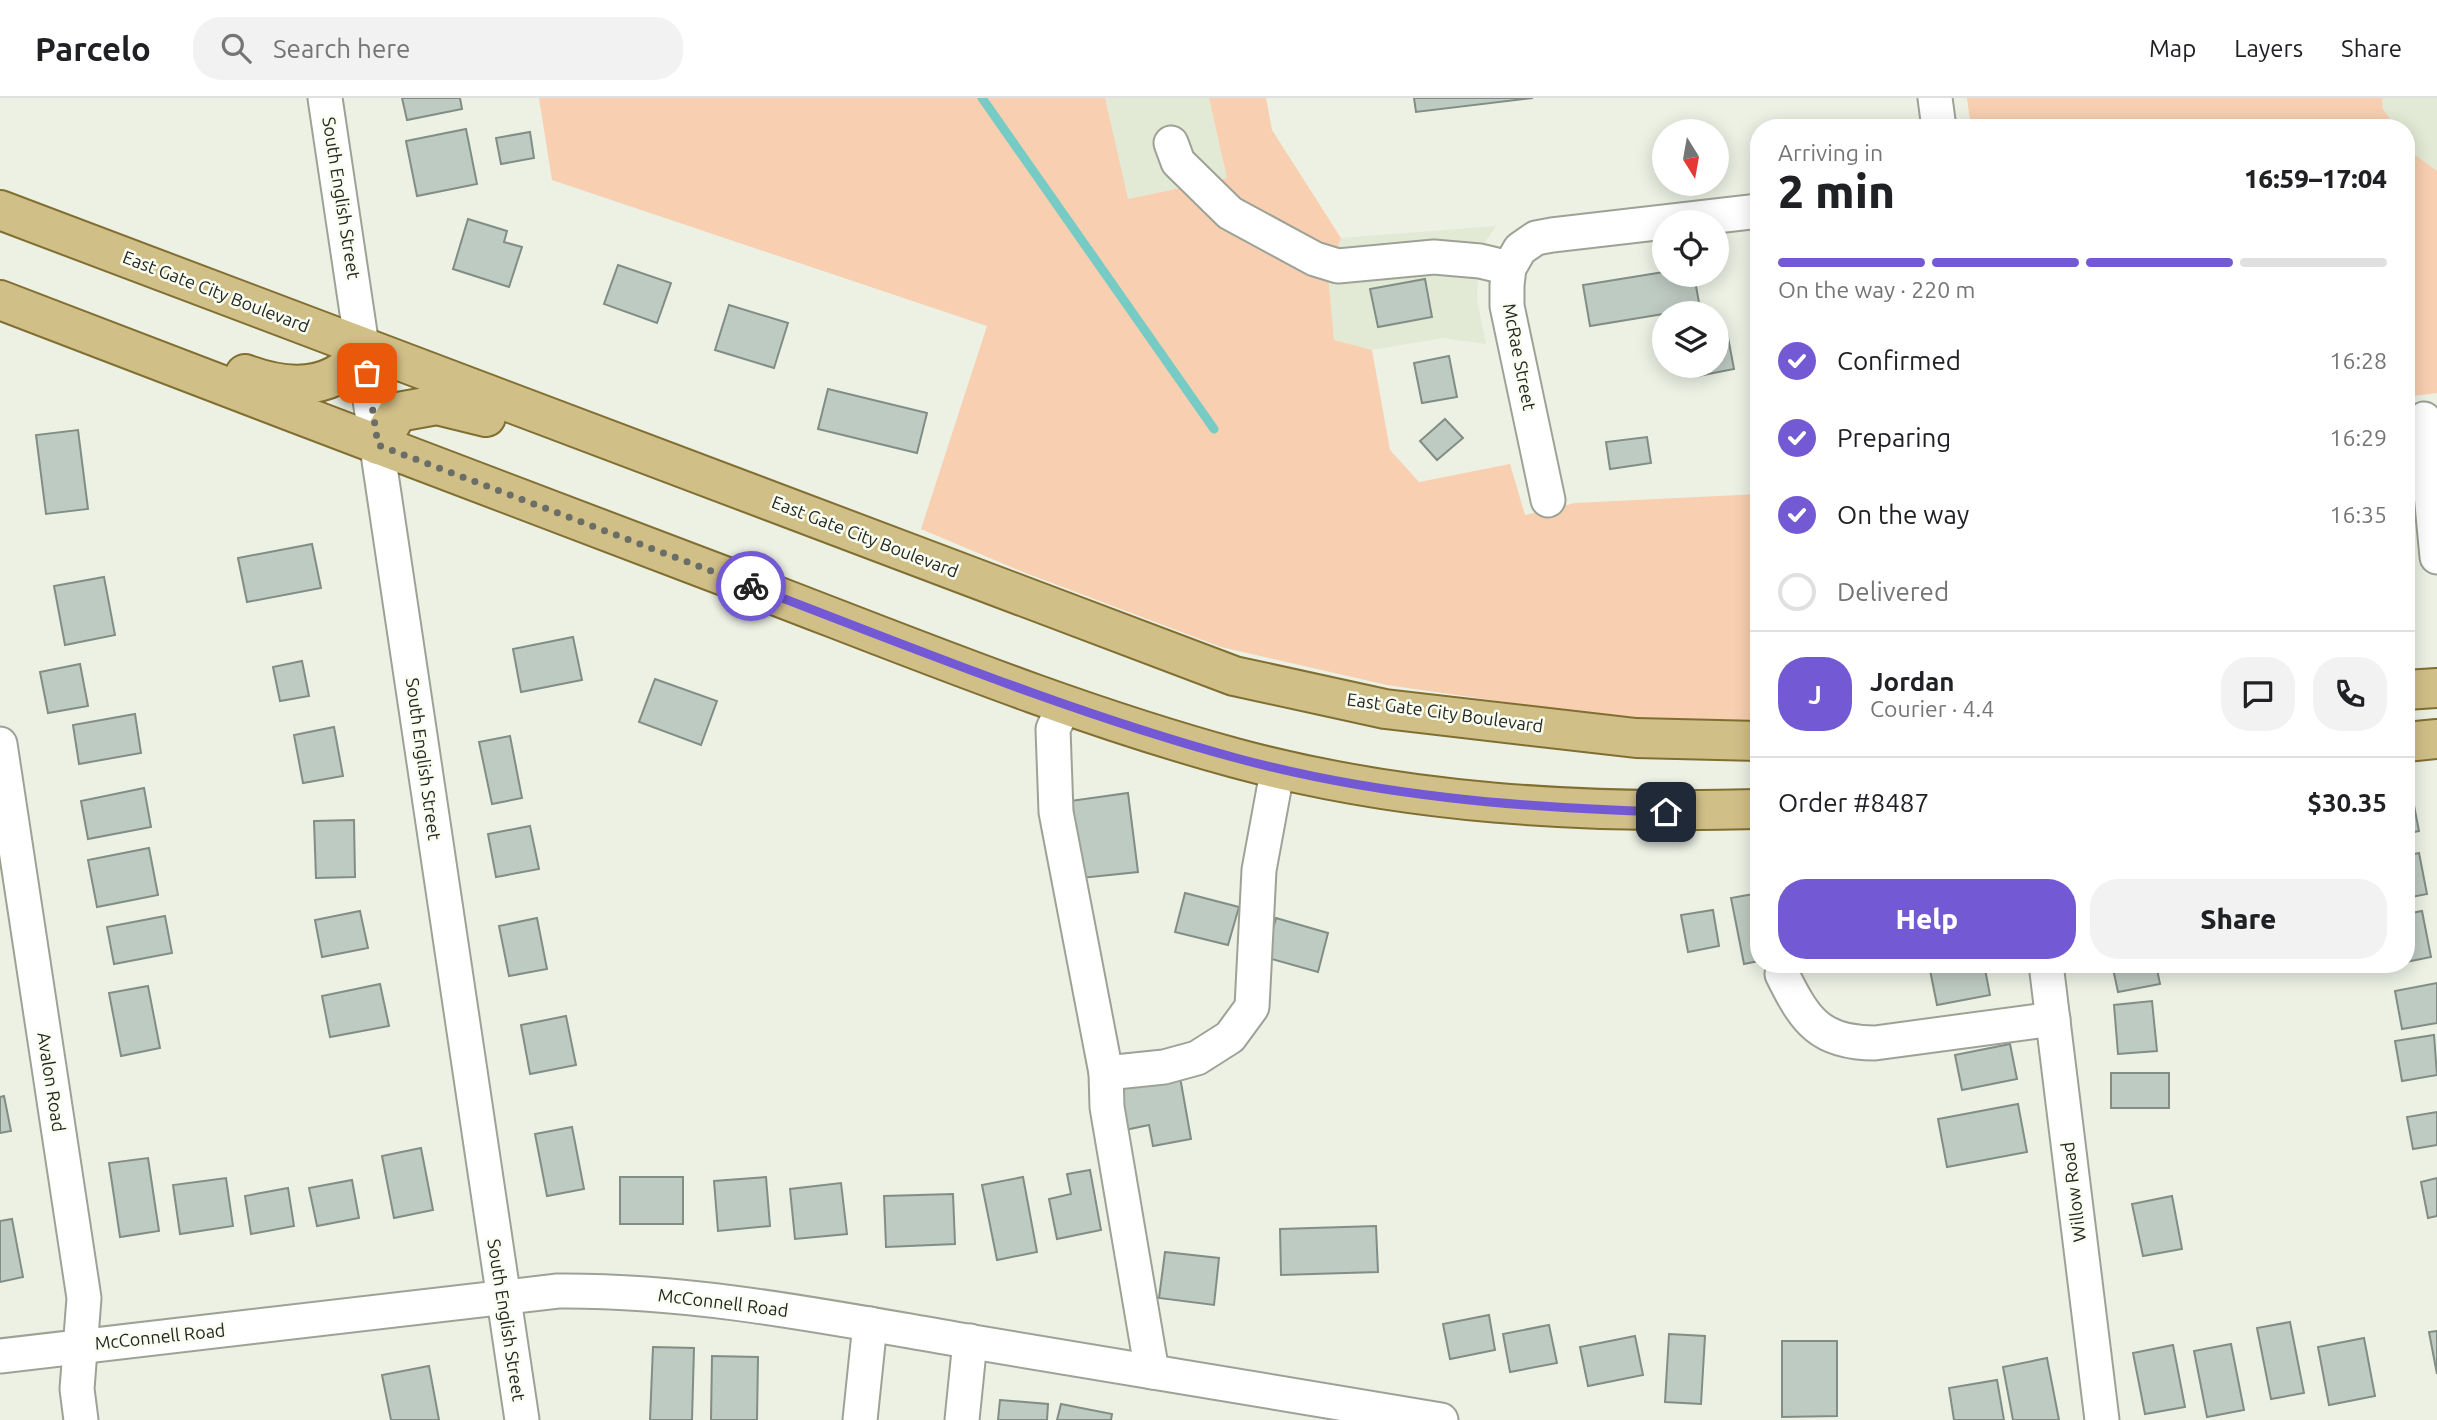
<!DOCTYPE html>
<html lang="en">
<head>
<meta charset="utf-8">
<style>
	:root { --surface:#fff; --page:#f2f2f2; --text:#202124; --muted:#757577; --line:#e0e0e0; --accent:#735ad4 }
	body { margin:0; font-family:Ubuntu,sans-serif; background:var(--page); color:var(--text); height:100vh; display:flex; flex-direction:column; font-size:26px; white-space:nowrap }
	* { box-sizing:border-box; margin:0 }
	p { font-size:23px; color:var(--muted) }
	.icon { flex:none; width:38px; height:38px; fill:none; stroke:currentColor; stroke-width:2; stroke-linecap:round; stroke-linejoin:round }
	.map { position:relative; flex:1; overflow:hidden }
	.side { position:absolute; left:1750px; top:21px; width:665px; height:854px; display:flex; flex-direction:column; background:var(--surface); border-radius:28px; box-shadow:0 4px 18px #0003 }
	.side>* { flex:none }
	.needle { width:46px; rotate:169deg }
	.tools { position:absolute; left:1652px; top:21px; display:grid; gap:14px }
	.tools a { display:grid; place-items:center; width:77px; height:77px; border-radius:50%; background:var(--surface); box-shadow:0 4px 18px #0003; font-size:35px }
	.pin { position:absolute; display:grid; place-items:center; width:60px; height:60px; color:#fff; margin:-30px; border-radius:14px; box-shadow:0 4px 10px #0006 }
	.courier { position:absolute; display:grid; place-items:center; width:70px; height:70px; margin:-35px; border:5px solid #735ad4; border-radius:50%; background:#fff; color:#222; box-shadow:0 2px 9px #0007 }
	.overview em { font-style:normal; font-weight:800 }
	.overview div { display:flex; flex-direction:column-reverse }
	.overview { display:flex; align-items:center; justify-content:space-between; height:119px; padding:0 28px }
	h1 { font-size:46px; font-weight:800; line-height:52px }
	.bar { display:grid; grid-template-columns:repeat(4,1fr); gap:10px 7px; align-content:center; height:84px; padding:0 28px }
	.bar i { height:9px; border-radius:5px; background:var(--line) }
	.bar .on { background:var(--accent) }
	.bar p { grid-column:span 4 }
	.line { display:flex; align-items:center; gap:18px; padding:0 28px; border-top:2px solid var(--line) }
	.line div { flex:1 }
	.round { display:grid; place-items:center; flex:none; width:74px; height:74px; border-radius:28px; background:var(--page) }
	ol { padding:0 28px; list-style:none }
	li { display:flex; align-items:center; gap:21px; height:77px }
	li p { margin-inline-start:auto }
	li .icon { padding:7px; border-radius:50%; background:var(--accent); color:#fff; stroke-width:4 }
	li:last-child { color:var(--muted) }
	li i { width:38px; height:38px; border:4px solid var(--line); border-radius:50% }
	.action { display:flex; gap:14px; margin-top:auto; padding:14px 28px }
	.action a { flex:1; height:80px; border-radius:28px; background:var(--accent); color:#fff; font-size:28px; font-weight:800; line-height:80px; text-align:center }
	.action a+a { background:var(--page); color:var(--text) }
	header { display:flex; align-items:center; gap:42px; box-sizing:border-box; height:98px; padding:0 35px; background:var(--surface); border-bottom:2px solid var(--line) }
	header strong { font-size:33px }
	nav { display:flex; gap:38px; margin-inline-start:auto; font-size:24px }
	.search { width:490px; height:63px; background:var(--page); display:flex; align-items:center; gap:18px; box-sizing:border-box; padding:0 24px; border-radius:28px; color:var(--muted); font-size:26px }
	.map>svg:first-child { display:block }
	.built { fill:#e2ead5 }
	.green { fill:#f8cfb0 }
	.lines { fill:none; stroke-linecap:round; stroke-linejoin:round }
	.stream { stroke:#76cbc5; stroke-width:9 }
	.building { fill:#becbc2; stroke:#818d85; stroke-width:2 }
	.minor-casing { stroke:#9da296; stroke-width:37 }
	.major-casing { stroke:#816e31; stroke-width:42 }
	.minor { stroke:#fff; stroke-width:33 }
	.major { stroke:#d1bf88; stroke-width:38 }
	.done { stroke:#6b6e66; stroke-width:7; stroke-dasharray:0 12.6 }
	.route { stroke:#735ad4; stroke-width:9 }
	.labels { text-anchor:middle; stroke-width:5; stroke-linejoin:round; paint-order:stroke }
	.street-label { font-size:18px; fill:#252722; stroke:#f9fef1 }
</style>
</head>
<body>
<header>
<strong>Parcelo</strong>
<div class="search"><svg class="icon" aria-label="search" viewBox="0 0 24 24"><circle cx="10" cy="10" r="6"/><path d="M15 15l6 6"/></svg>Search here</div>
<nav><a>Map</a><a>Layers</a><a>Share</a></nav>
</header>
<div class="map">
<svg width="2437" height="1322" viewBox="0 0 2437 1322">
	<rect width="100%" height="100%" fill="#ecf1e4"/>
	<g class="built">
		<polygon points="1105,0 1209,0 1227,80 1127,101"/>
		<polygon points="2382,0 2437,0 2437,295 2406,180 2406,30 2386,30"/>
		<polygon points="1496,128 1483,147 1478,180 1477,203 1486,246 1442,240 1372,252 1334,242 1328,177 1341,140"/>
	</g>
	<g class="green">
		<polygon points="539,0 1105,0 1128,101 1227,80 1209,0 1266,0 1272,32 1341,140 1328,177 1334,242 1372,252 1390,352 1419,384 1510,366 1525,417 1575,405 1759,396 1759,624 1726,625 1589,616 1387,587 1221,549 1023,474 921,431 987,228 552,82"/>
		<polygon points="1967,0 2382,0 2383,11 2396,30 1971,30"/>
		<polygon points="2406,45 2415,57 2437,73 2437,295 2406,299"/>
	</g>
	<g class="lines">
		<polyline class="stream" points="982,0 1214,331"/>
	</g>
	<g class="building">
		<polygon points="402,0 460,0 462,11 407,22"/>
		<polygon points="1414,0 1533,0 1416,14"/>
		<polygon points="466,31 477,86 417,98 406,43"/>
		<polygon points="530,34 534,60 501,66 496,40"/>
		<polygon points="468,121 507,133 504,144 522,149 509,189 453,171"/>
		<polygon points="618,167 671,185 657,225 604,206"/>
		<polygon points="1664,174 1664,177 1694,177 1700,210 1590,228 1583,187"/>
		<polygon points="1425,181 1432,219 1378,229 1370,191"/>
		<polygon points="729,207 788,225 774,270 715,252"/>
		<polygon points="1727,234 1734,271 1698,278 1696,268 1717,268 1717,236"/>
		<polygon points="1449,258 1457,299 1422,305 1414,265"/>
		<polygon points="828,291 927,315 917,355 818,331"/>
		<polygon points="1445,321 1463,340 1437,362 1420,343"/>
		<polygon points="78,332 88,411 46,416 36,337"/>
		<polygon points="1647,339 1651,365 1610,371 1606,344"/>
		<polygon points="312,446 321,490 247,504 238,460"/>
		<polygon points="104,479 115,537 65,547 54,488"/>
		<polygon points="573,539 582,582 521,594 513,551"/>
		<polygon points="302,563 309,598 280,603 273,569"/>
		<polygon points="80,566 88,608 48,615 40,574"/>
		<polygon points="655,581 717,603 701,647 639,624"/>
		<polygon points="135,616 141,655 79,666 73,627"/>
		<polygon points="334,629 343,678 303,685 294,637"/>
		<polygon points="510,638 522,700 492,706 479,644"/>
		<polygon points="144,690 151,729 88,741 81,703"/>
		<polygon points="2411,692 2419,733 2406,736 2406,693"/>
		<polygon points="1128,695 1138,774 1081,780 1070,703"/>
		<polygon points="354,722 355,779 316,780 314,723"/>
		<polygon points="530,728 539,771 496,779 488,736"/>
		<polygon points="149,750 158,797 97,809 88,762"/>
		<polygon points="2419,755 2427,796 2406,800 2406,758"/>
		<polygon points="1185,795 1239,809 1228,847 1175,834"/>
		<polygon points="1759,795 1759,863 1744,866 1731,800"/>
		<polygon points="1713,812 1719,848 1688,854 1681,817"/>
		<polygon points="360,813 368,850 322,859 315,822"/>
		<polygon points="2422,813 2431,859 2406,864 2406,816"/>
		<polygon points="165,818 172,855 114,866 107,829"/>
		<polygon points="537,820 547,871 509,878 499,828"/>
		<polygon points="1276,820 1328,835 1318,874 1265,859"/>
		<polygon points="1960,866 1984,866 1990,897 1937,907 1930,872"/>
		<polygon points="2112,866 2156,866 2160,886 2118,894"/>
		<polygon points="2437,885 2437,925 2402,931 2395,893"/>
		<polygon points="380,886 389,928 330,939 322,898"/>
		<polygon points="148,888 160,950 121,958 109,895"/>
		<polygon points="2152,903 2157,953 2118,956 2114,907"/>
		<polygon points="566,918 576,967 530,976 521,927"/>
		<polygon points="2434,937 2437,977 2402,983 2395,943"/>
		<polygon points="2010,946 2017,981 1962,992 1955,957"/>
		<rect x="2111" y="975" width="58" height="35"/>
		<polygon points="1180,979 1191,1041 1153,1048 1149,1027 1125,1032 1117,992"/>
		<polygon points="4,998 11,1033 0,1035 0,999"/>
		<polygon points="2018,1006 2027,1054 1947,1069 1938,1021"/>
		<polygon points="2437,1014 2437,1047 2413,1051 2407,1019"/>
		<polygon points="572,1029 584,1091 547,1098 535,1036"/>
		<polygon points="421,1050 433,1112 394,1120 382,1058"/>
		<polygon points="148,1060 159,1133 120,1139 109,1065"/>
		<polygon points="1090,1072 1101,1132 1057,1141 1049,1101 1071,1096 1067,1076"/>
		<rect x="620" y="1079" width="63" height="47"/>
		<polygon points="766,1079 770,1128 718,1133 714,1083"/>
		<polygon points="1023,1079 1037,1154 997,1162 982,1087"/>
		<polygon points="226,1080 233,1128 180,1136 173,1087"/>
		<polygon points="2437,1080 2437,1118 2428,1120 2421,1084"/>
		<polygon points="352,1082 359,1120 317,1128 309,1090"/>
		<polygon points="841,1085 847,1136 795,1141 790,1091"/>
		<polygon points="288,1090 294,1128 251,1136 245,1098"/>
		<polygon points="953,1096 955,1146 886,1149 884,1098"/>
		<polygon points="2172,1098 2182,1151 2143,1158 2132,1106"/>
		<polygon points="12,1121 23,1179 0,1184 0,1123"/>
		<polygon points="1376,1128 1378,1174 1281,1177 1280,1131"/>
		<polygon points="1165,1154 1219,1160 1214,1207 1159,1200"/>
		<polygon points="1489,1217 1495,1252 1450,1261 1443,1226"/>
		<polygon points="2290,1224 2304,1295 2271,1301 2257,1230"/>
		<polygon points="1549,1227 1557,1265 1510,1274 1503,1236"/>
		<polygon points="2437,1233 2437,1276 2429,1234"/>
		<polygon points="1669,1236 1705,1238 1701,1306 1665,1304"/>
		<polygon points="1635,1238 1643,1277 1588,1288 1580,1249"/>
		<polygon points="2364,1240 2375,1298 2329,1307 2318,1249"/>
		<polygon points="1782,1243 1837,1243 1837,1318 1782,1319"/>
		<polygon points="2231,1246 2244,1312 2207,1319 2194,1253"/>
		<polygon points="2173,1247 2185,1309 2145,1316 2133,1255"/>
		<polygon points="653,1249 694,1250 692,1322 650,1322"/>
		<polygon points="712,1258 758,1259 757,1322 711,1322"/>
		<polygon points="2047,1260 2059,1322 2013,1322 2003,1269"/>
		<polygon points="429,1268 439,1322 391,1322 382,1277"/>
		<polygon points="1997,1282 2004,1322 1954,1322 1949,1290"/>
		<polygon points="1000,1302 1048,1306 1047,1322 998,1322"/>
		<polygon points="1061,1306 1112,1316 1111,1322 1057,1322"/>
	</g>
	<g class="lines">
		<defs>
			<g id="minor">
				<polyline points="325,0 522,1322"/>
				<polyline points="1935,0 1939,30"/>
				<polyline points="1171,45 1178,64 1230,115 1315,161 1338,168 1434,159 1480,163 1509,170"/>
				<polyline points="2424,321 2437,459"/>
				<polyline points="1548,402 1507,208 1507,187 1509,170 1520,151 1536,140 1552,137 1759,113"/>
				<polyline points="1065,606 1053,631 1056,714 1106,975 1107,1009 1152,1274"/>
				<polyline points="0,646 84,1200 77,1291 81,1322"/>
				<polyline points="2046,866 2102,1322"/>
				<path d="M 1782,876 C 1805,923 1820,945 1875,945 L 2053,921"/>
				<polyline points="1106,975 1164,969 1197,960 1230,939 1252,909 1259,772 1278,669"/>
				<path d="M 0,1258 L 558,1193 C 694,1192 827,1219 961,1242 C 1121,1269 1281,1295 1441,1322"/>
				<polyline points="860,1322 870,1226"/>
				<polyline points="962,1322 970,1243"/>
			</g>
			<g id="major">
				<polyline points="0,112 1234,578 1385,611 1636,640 1759,643"/>
				<path d="M 0,202 C 237,293 473,383 711,473 C 884,538 1056,611 1235,660 C 1405,706 1583,716 1759,711"/>
				<path d="M 245,276 C 288,292 336,294 364,251"/>
				<polyline points="378,347 398,314 437,307 486,319"/>
				<polyline points="2406,592 2437,590"/>
				<polyline points="2406,644 2437,641"/>
			</g>
		</defs>
		<use href="#minor" class="minor-casing"/>
		<use href="#major" class="major-casing"/>
		<use href="#minor" class="minor"/>
		<use href="#major" class="major"/>
	</g>
	<g class="lines">
		<polyline class="done" points="367,275 378,347 751,488"/>
		<path class="route" d="M 751,488 C 911,549 1071,615 1236,660 C 1376,698 1521,710 1666,714"/>
	</g>
	<g class="labels">
		<g class="street-label">
			<text transform="translate(341 100) rotate(81)" y="6">South English Street</text>
			<text transform="translate(216 194) rotate(21)" y="6">East Gate City Boulevard</text>
			<text transform="translate(1519 259) rotate(79)" y="6">McRae Street</text>
			<text transform="translate(865 439) rotate(21)" y="6">East Gate City Boulevard</text>
			<text transform="translate(1445 615) rotate(8)" y="6">East Gate City Boulevard</text>
			<text transform="translate(423 661) rotate(82)" y="6">South English Street</text>
			<text transform="translate(51 984) rotate(81)" y="6">Avalon Road</text>
			<text transform="translate(2074 1094) rotate(-97)" y="6">Willow Road</text>
			<text transform="translate(723 1205) rotate(7)" y="6">McConnell Road</text>
			<text transform="translate(506 1222) rotate(81)" y="6">South English Street</text>
			<text transform="translate(160 1239) rotate(-6)" y="6">McConnell Road</text>
		</g>
	</g>
</svg>
<div class="tools">
<a><svg class="needle" viewBox="-14 -14 28 28"><path d="M0-13l5 13h-10z" fill="#e53935"/><path d="M0 13l5-13h-10z" fill="#757577"/></svg></a>
<a><svg class="icon" aria-label="locate" viewBox="0 0 24 24"><circle cx="12" cy="12" r="6"/><path d="M12 2v4M12 18v4M2 12h4M18 12h4"/></svg></a>
<a><svg class="icon" aria-label="layers" viewBox="0 0 24 24"><path d="M12 4l9 5-9 5-9-5zM3 14l9 5 9-5"/></svg></a>
</div>
<div class="pin" style="left:367px;top:275px;background:#ea580c"><svg class="icon" aria-label="bag" viewBox="0 0 24 24"><path d="M5 8h14l-1 12H6zM9 8a3 3 0 0 1 6 0"/></svg></div>
<div class="pin" style="left:1666px;top:714px;background:#1f2937"><svg class="icon" aria-label="home" viewBox="0 0 24 24"><path d="M3 11l9-7 9 7M6 9v11h12V9"/></svg></div>
<div class="courier" style="left:751px;top:488px"><svg class="icon" aria-label="bike" viewBox="0 0 24 24"><circle cx="6" cy="16" r="4"/><circle cx="18" cy="16" r="4"/><path d="M6 16l4-8h5l3 8M10 8l3 8H6M13 5h3"/></svg></div>
<section class="side">
<div class="overview"><div><h1>2 min</h1><p>Arriving in</p></div><em>16:59–17:04</em></div>
<div class="bar"><i class="on"></i><i class="on"></i><i class="on"></i><i></i><p>On the way · 220 m</p></div>
<ol>
<li><svg class="icon" aria-label="check" viewBox="0 0 24 24"><path d="M5 12l5 5 9-10"/></svg>Confirmed<p>16:28</p></li>
<li><svg class="icon" aria-label="check" viewBox="0 0 24 24"><path d="M5 12l5 5 9-10"/></svg>Preparing<p>16:29</p></li>
<li><svg class="icon" aria-label="check" viewBox="0 0 24 24"><path d="M5 12l5 5 9-10"/></svg>On the way<p>16:35</p></li>
<li><i></i>Delivered</li>
</ol>
<div class="line" style="height:126px"><b class="round" style="background:var(--accent);color:#fff">J</b><div><b>Jordan</b><p>Courier · 4.4</p></div><a class="round"><svg class="icon" aria-label="chat" viewBox="0 0 24 24"><path d="M4 5h16v11H9l-5 4z"/></svg></a><a class="round"><svg class="icon" aria-label="phone" viewBox="0 0 24 24"><path d="M5 4h4l2 5-3 2q2 4 5 5l2-3 5 2v4C11 20 4 13 5 4z"/></svg></a></div>
<div class="line" style="height:91px"><div>Order #8487</div><b>$30.35</b></div>
<div class="action"><a>Help</a><a>Share</a></div>
</section>
</div>
</body>
</html>
